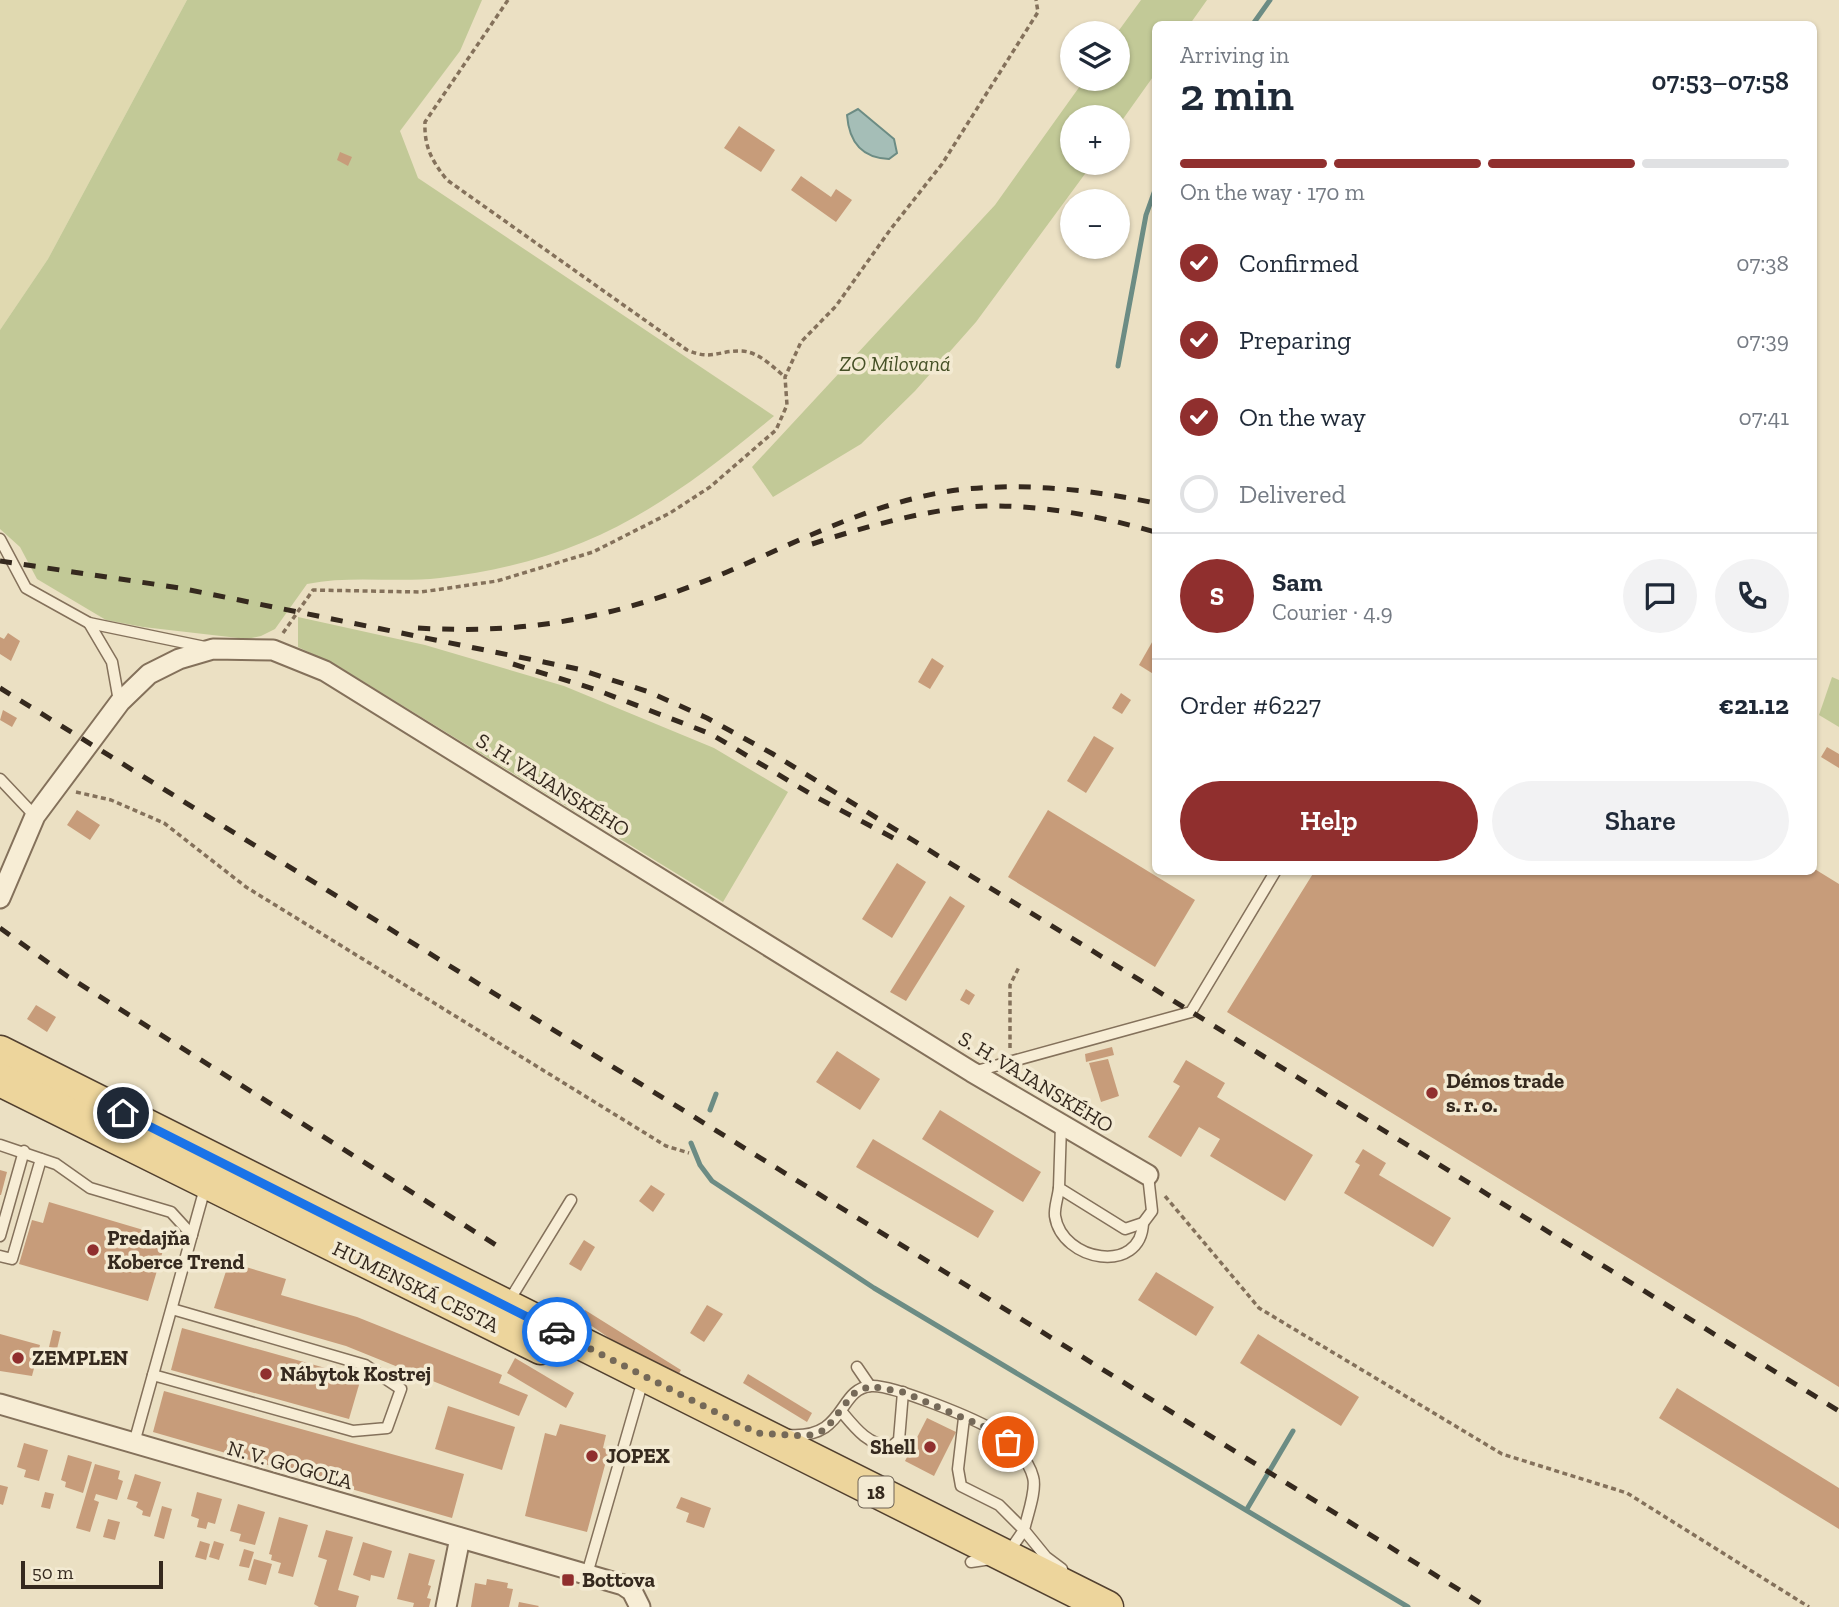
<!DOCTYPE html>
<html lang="en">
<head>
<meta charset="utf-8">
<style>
	:root { --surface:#fff; --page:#f2f2f3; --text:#1f2937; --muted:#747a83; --line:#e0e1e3; --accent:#902f2e }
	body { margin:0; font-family:"Zilla Slab",serif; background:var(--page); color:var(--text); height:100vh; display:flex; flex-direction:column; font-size:26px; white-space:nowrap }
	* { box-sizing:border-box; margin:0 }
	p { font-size:23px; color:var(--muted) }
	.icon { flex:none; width:38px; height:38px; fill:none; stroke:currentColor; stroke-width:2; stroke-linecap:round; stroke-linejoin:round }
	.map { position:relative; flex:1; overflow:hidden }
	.sheet { position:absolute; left:1152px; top:21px; width:665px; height:854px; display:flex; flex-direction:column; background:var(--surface); border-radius:10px; box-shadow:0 2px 5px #0004 }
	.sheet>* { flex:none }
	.controls { position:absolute; left:1060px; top:21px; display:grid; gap:14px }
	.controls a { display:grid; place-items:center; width:70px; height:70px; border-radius:50%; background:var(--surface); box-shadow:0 2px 5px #0004; font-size:35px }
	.scale { position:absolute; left:21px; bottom:18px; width:142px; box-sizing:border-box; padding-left:7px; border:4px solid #35291e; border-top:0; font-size:19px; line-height:24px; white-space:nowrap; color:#35291e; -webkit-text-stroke:5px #f3ead2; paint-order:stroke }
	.pin { position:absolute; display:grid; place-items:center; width:60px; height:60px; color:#fff; margin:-30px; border:4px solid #fff; border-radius:50%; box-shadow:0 2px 7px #0007 }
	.courier { position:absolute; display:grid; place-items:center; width:70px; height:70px; margin:-35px; border:5px solid #1a73e8; border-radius:50%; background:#fff; color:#222; box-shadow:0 2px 9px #0007 }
	.summary em { font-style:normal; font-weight:600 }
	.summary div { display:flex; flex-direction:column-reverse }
	.summary { display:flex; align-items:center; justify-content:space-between; height:119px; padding:0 28px }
	h1 { font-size:46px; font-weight:600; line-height:52px }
	.bar { display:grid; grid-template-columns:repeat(4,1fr); gap:10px 7px; align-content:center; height:84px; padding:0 28px }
	.bar i { height:9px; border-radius:5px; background:var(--line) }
	.bar .selected { background:var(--accent) }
	.bar p { grid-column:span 4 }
	.line { display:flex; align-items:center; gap:18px; padding:0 28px; border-top:2px solid var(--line) }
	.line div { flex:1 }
	.round { display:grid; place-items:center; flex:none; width:74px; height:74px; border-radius:37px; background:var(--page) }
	ol { padding:0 28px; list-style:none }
	li { display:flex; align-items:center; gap:21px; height:77px }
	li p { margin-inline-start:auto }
	li .icon { padding:7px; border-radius:50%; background:var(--accent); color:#fff; stroke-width:4 }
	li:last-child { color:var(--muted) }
	li i { width:38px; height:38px; border:4px solid var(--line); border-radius:50% }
	.cta { display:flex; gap:14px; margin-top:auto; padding:14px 28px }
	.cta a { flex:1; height:80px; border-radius:42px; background:var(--accent); color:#fff; font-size:28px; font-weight:600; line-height:80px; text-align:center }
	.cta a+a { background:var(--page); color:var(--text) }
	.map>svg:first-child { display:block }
	.farmland { fill:#e0d9b0 }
	.green { fill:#c2c997 }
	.water { fill:#a5beb7; stroke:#6c8c84; stroke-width:2 }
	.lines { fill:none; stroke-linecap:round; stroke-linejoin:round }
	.stream { stroke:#6c8c84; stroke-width:5 }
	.building { fill:#c79c7a }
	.service-casing { stroke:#84715b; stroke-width:13 }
	.minor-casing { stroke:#84715b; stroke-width:23 }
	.primary-casing { stroke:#52402f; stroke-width:35 }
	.path { stroke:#84715b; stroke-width:3.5; stroke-dasharray:5 3.5; stroke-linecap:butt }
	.service { stroke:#f7edd5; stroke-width:10 }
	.minor { stroke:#f7edd5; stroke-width:19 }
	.primary { stroke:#edd59c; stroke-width:32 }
	.rail { stroke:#35291e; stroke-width:5; stroke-dasharray:12 12; stroke-linecap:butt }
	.done { stroke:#756958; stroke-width:7; stroke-dasharray:0 12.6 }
	.route { stroke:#1a73e8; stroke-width:9 }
	.poi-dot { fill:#902f2e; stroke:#f3ead2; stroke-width:2.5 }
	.labels { text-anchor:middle; stroke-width:7; stroke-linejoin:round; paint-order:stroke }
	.shield { fill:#f3ead2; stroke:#6e6354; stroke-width:2 }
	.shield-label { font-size:19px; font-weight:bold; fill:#35291e }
	.park-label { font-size:21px; font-style:italic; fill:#455026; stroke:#f3ead2 }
	.street-label { font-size:21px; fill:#35291e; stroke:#f3ead2 }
	.poi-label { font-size:21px; font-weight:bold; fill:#35291e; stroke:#f3ead2; text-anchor:start }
</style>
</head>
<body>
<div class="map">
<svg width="1839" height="1607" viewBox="0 0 1839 1607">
	<rect width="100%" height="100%" fill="#ebe0c3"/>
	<polygon class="farmland" points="0,0 187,0 48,259 0,330"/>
	<g class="green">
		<path d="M 187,0 L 482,0 L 460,51 L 400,131 L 418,178 L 774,416 C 665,507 585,561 440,578 C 395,583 351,575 307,584 L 275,629 L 261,636 L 247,639 L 143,627 L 106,620 L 37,579 L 20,547 L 0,529 L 0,330 L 48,259 Z"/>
		<polygon points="1141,0 1207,0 1190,24 1155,24 1155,74 1118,126 1118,117 1073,117 1073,163 1093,163 976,322 915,391 861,444 773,497 752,467 995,205 1085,79 1118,79 1117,33"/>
		<polygon points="298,617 425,645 564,686 714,748 788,792 723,902 338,666 298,647"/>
		<polygon points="1832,677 1839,680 1839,727 1819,715"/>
	</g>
	<path class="water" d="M 858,109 L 894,139 L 897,153 L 889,159 C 862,158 849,142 847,115 Z"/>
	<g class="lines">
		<g class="stream">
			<polyline points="1253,24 1270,0"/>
			<polyline points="1118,366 1146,215 1155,190"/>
			<polyline points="710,1110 716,1094"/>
			<polyline points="691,1143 700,1165 712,1181 874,1288 1408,1607"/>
			<polyline points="1247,1509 1293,1431"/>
		</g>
	</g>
	<g class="building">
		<polygon points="739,126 775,150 761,172 724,148"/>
		<polygon points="340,152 352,157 348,166 337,160"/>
		<polygon points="801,176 831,197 836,189 852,200 836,222 791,190"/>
		<polygon points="8,633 20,641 11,661 0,654 0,637 4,639"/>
		<polygon points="1155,637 1155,675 1139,665"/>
		<polygon points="932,658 944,666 930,689 918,682"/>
		<polygon points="1121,693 1131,700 1122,714 1112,708"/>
		<polygon points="3,710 17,718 12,727 0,720"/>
		<polygon points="1094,736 1114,748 1086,793 1067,781"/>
		<polygon points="1827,747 1839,754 1839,768 1821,757"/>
		<polygon points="77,810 100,825 90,840 67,825"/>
		<polygon points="1048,810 1195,900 1155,967 1008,877"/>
		<polygon points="897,863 926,882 892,938 862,919"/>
		<polygon points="1813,868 1839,884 1839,1387 1227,1012 1314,872 1813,872"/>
		<polygon points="950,896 965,906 906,1001 890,992"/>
		<polygon points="966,989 975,995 969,1005 960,1000"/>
		<polygon points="36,1005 56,1017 47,1032 27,1019"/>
		<polygon points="1112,1047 1114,1055 1086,1062 1085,1054"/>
		<polygon points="837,1051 880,1079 860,1110 816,1082"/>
		<polygon points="1108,1059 1119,1096 1101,1102 1089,1063"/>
		<polygon points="1186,1060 1225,1083 1217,1097 1313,1155 1285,1201 1210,1156 1220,1139 1199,1127 1181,1157 1148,1137 1180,1086 1173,1082"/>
		<polygon points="940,1110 1041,1172 1023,1202 922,1139"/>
		<polygon points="873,1139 994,1211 978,1238 856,1167"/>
		<polygon points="1363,1149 1386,1163 1379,1175 1451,1218 1433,1247 1344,1193 1360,1165 1355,1162"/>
		<polygon points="0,1170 7,1172 1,1195 0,1195"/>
		<polygon points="651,1185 665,1194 653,1212 639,1201"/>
		<polygon points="49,1202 167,1237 148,1301 19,1264 32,1220 43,1223"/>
		<polygon points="584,1240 595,1247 581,1271 569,1264"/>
		<polygon points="229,1262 286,1279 281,1295 357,1317 502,1375 499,1383 528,1395 519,1416 346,1346 214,1308"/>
		<polygon points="1156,1272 1214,1307 1196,1336 1138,1300"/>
		<polygon points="707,1305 723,1314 704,1342 690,1333"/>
		<polygon points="585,1310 681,1370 677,1377 637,1357 577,1316 578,1313 582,1315"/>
		<polygon points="182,1328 361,1378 349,1419 171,1370"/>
		<polygon points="53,1330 61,1332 57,1349 49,1347"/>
		<polygon points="0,1334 40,1345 32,1376 0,1371"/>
		<polygon points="1258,1334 1359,1397 1341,1426 1240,1363"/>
		<polygon points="515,1358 574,1393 566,1408 507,1373"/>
		<polygon points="748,1374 812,1413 807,1422 743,1383"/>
		<polygon points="1677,1388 1839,1488 1839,1529 1659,1418"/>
		<polygon points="164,1391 464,1474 452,1518 153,1432"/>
		<polygon points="448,1406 515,1427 502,1470 435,1449"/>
		<polygon points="927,1418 956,1432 934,1476 905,1461"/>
		<polygon points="560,1424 606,1435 603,1448 609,1450 587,1532 525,1516 545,1433 556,1436"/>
		<polygon points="24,1443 48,1450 39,1481 24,1477 26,1470 17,1467"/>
		<polygon points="68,1455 92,1462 83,1493 65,1487 66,1482 61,1480"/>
		<polygon points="95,1464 120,1471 118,1479 123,1481 117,1500 96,1494 94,1500 99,1502 90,1532 76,1528"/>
		<polygon points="135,1474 161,1482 150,1517 142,1515 143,1511 136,1507 138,1502 127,1499"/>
		<polygon points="0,1485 8,1487 3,1505 0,1504"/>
		<polygon points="45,1492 54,1494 50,1509 41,1507"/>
		<polygon points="197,1492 222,1499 215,1524 208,1522 206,1529 197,1527 199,1519 191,1516"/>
		<polygon points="681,1497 711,1508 704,1528 686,1522 689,1513 676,1508"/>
		<polygon points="238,1504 265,1512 255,1545 239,1541 241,1534 230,1531"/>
		<polygon points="162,1506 172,1509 164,1539 154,1536"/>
		<polygon points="279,1517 308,1525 293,1577 278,1573 281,1563 271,1560 272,1555 269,1554"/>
		<polygon points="108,1519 120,1522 115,1540 103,1537"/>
		<polygon points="326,1530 353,1537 338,1590 359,1596 356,1607 319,1607 314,1604 327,1560 318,1557"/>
		<polygon points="200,1541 210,1544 206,1560 195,1557"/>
		<polygon points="214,1541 224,1544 219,1560 209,1557"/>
		<polygon points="363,1542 392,1551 384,1578 371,1575 370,1581 353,1575"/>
		<polygon points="244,1549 254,1552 249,1568 239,1566"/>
		<polygon points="409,1553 435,1560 428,1585 431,1586 427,1598 431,1599 429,1607 413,1607 414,1603 397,1599"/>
		<polygon points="254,1559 272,1564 266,1585 248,1580"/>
		<polygon points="487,1579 508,1583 507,1588 513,1589 509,1607 471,1607 475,1583 486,1585"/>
		<polygon points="519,1602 539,1606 538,1607 518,1607"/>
	</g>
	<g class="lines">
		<defs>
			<g id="service">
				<polyline points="0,539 26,588 89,623 205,647"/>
				<polyline points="89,623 112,662 119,701"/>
				<polyline points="0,779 35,816"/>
				<polyline points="973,1072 1191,1012 1275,872"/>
				<polyline points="1061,1125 1059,1188 1125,1229 1143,1223 1152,1211 1148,1175"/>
				<polyline points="0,1145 56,1164 90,1188 171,1212 192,1235"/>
				<path d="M 1059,1188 C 1058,1197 1054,1208 1055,1216 C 1062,1262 1141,1275 1143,1223"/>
				<polyline points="0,1236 24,1151"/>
				<polyline points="0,1256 12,1259 41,1159"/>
				<polyline points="509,1301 571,1200"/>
				<polyline points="857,1367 870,1386"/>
				<polyline points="153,1375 353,1431 387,1428 401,1389 365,1365 172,1309"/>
				<path d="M 841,1411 C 856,1429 867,1444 891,1447 L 899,1440 L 903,1392"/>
				<polyline points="964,1418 958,1469 961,1486 999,1505 1024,1530 1008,1553"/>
				<path d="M 789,1435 C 847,1439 837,1389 871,1386 C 891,1384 979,1420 996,1432 C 1012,1444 1028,1458 1033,1477 C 1037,1490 1027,1516 1024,1530 L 1046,1557 L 1062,1569"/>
				<polyline points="134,1443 205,1188"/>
				<polyline points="971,1562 991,1559"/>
				<polyline points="587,1574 643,1380"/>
			</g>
			<g id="minor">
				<polyline points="0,898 35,816 120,702 149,674 179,659 213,649 273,650 325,671 972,1072 1148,1175"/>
				<polyline points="0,1404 623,1585 632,1591 640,1607"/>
				<polyline points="446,1607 460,1538"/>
			</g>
			<g id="primary">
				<polyline points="0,1052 1107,1607"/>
				<polyline points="0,1080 541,1348"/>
			</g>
		</defs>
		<use href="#service" class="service-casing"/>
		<use href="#minor" class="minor-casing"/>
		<use href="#primary" class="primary-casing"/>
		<g class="path">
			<path d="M 508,0 L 425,122 C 424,147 432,161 447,180 L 687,350 C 712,361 719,350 742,351 C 759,352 773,367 785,377"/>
			<polyline points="283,633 313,590 421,592 497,581 593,552 670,513 710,487 776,430 787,405 785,377 801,342 836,306 890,230 942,164 1038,12 1036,0"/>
			<polyline points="76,792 111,800 164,823 246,887 666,1146 689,1153"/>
			<polyline points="1010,1048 1010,985 1019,967"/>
			<polyline points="1165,1196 1259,1308 1502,1454 1627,1493 1809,1607"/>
		</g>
		<use href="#service" class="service"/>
		<use href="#minor" class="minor"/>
		<use href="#primary" class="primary"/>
		<g class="rail">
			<path d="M 812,544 C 864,527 931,508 985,506 C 1043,505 1100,516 1155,532"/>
			<polyline points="0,561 180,588 578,669 649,692 707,718 773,754 1839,1411"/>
			<path d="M 418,628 C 532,635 622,616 727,572 C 804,539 881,498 966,489 C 1030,483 1092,490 1155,503"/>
			<polyline points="513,664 594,689 711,734 814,796 899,841"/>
			<polyline points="0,688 1487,1607"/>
			<polyline points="0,928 67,976 496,1245"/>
		</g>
	</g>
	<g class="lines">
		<polyline class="done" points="557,1332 757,1433 807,1436 825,1430 853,1394 870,1386 903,1392 994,1431 1008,1442"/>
		<polyline class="route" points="123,1113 557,1332"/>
	</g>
	<g class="poi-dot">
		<circle cx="1432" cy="1093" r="7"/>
		<circle cx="93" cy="1250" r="7"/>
		<circle cx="18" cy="1358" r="7"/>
		<circle cx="266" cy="1374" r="7"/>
		<circle cx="930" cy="1447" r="7"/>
		<circle cx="592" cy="1456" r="7"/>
		<rect x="561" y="1573" width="14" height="14" rx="3.5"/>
	</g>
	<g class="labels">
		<rect class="shield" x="858.5" y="1476.5" width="35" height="31" rx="5"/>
		<g class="shield-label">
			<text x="876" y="1499">18</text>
		</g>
		<g class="park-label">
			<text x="895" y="371">ZO Milovaná</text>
		</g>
		<g class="street-label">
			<text transform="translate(553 785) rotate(32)" y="7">S. H. VAJANSKÉHO</text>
			<text transform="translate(1036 1082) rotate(31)" y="7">S. H. VAJANSKÉHO</text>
			<text transform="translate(416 1287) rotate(26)" y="7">HUMENSKÁ CESTA</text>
			<text transform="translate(290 1465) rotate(16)" y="7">N. V. GOGOĽA</text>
		</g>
		<g class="poi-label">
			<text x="1446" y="1088">Démos trade<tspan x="1446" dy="24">s. r. o.</tspan></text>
			<text x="107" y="1245">Predajňa<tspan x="107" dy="24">Koberce Trend</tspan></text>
			<text x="32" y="1365">ZEMPLEN</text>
			<text x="280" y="1381">Nábytok Kostrej</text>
			<text x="916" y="1454" text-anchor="end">Shell</text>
			<text x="606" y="1463">JOPEX</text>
			<text x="582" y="1587">Bottova</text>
		</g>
	</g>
</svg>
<div class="controls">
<a><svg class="icon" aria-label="layers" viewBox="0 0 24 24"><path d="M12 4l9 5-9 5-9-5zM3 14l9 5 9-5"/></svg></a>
<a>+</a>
<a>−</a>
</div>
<div class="scale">50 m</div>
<div class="pin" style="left:1008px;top:1442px;background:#ea580c"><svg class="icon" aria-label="bag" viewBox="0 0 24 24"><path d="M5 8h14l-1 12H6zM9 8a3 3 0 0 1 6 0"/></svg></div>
<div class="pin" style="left:123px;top:1113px;background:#1f2937"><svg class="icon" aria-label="home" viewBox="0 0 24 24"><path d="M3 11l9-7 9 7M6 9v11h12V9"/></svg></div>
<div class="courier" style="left:557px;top:1332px"><svg class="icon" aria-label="car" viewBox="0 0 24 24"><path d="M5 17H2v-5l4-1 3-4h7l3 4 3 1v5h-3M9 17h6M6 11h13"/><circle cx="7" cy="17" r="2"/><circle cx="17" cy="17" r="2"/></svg></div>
<section class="sheet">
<div class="summary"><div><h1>2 min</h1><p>Arriving in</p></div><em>07:53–07:58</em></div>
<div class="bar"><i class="selected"></i><i class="selected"></i><i class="selected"></i><i></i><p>On the way · 170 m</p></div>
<ol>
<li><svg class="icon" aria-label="check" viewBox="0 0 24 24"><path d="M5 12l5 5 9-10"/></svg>Confirmed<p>07:38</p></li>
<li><svg class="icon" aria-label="check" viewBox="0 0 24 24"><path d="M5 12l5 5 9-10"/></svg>Preparing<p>07:39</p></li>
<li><svg class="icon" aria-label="check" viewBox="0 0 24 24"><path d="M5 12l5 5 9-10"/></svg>On the way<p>07:41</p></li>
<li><i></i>Delivered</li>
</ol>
<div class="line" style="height:126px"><b class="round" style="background:var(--accent);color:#fff">S</b><div><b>Sam</b><p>Courier · 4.9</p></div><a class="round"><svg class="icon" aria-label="chat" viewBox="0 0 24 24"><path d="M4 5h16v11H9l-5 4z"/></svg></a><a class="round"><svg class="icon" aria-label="phone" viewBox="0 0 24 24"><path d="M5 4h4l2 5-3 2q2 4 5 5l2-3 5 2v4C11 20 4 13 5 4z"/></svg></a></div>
<div class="line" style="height:91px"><div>Order #6227</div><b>€21.12</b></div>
<div class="cta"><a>Help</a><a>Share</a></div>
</section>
</div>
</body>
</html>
